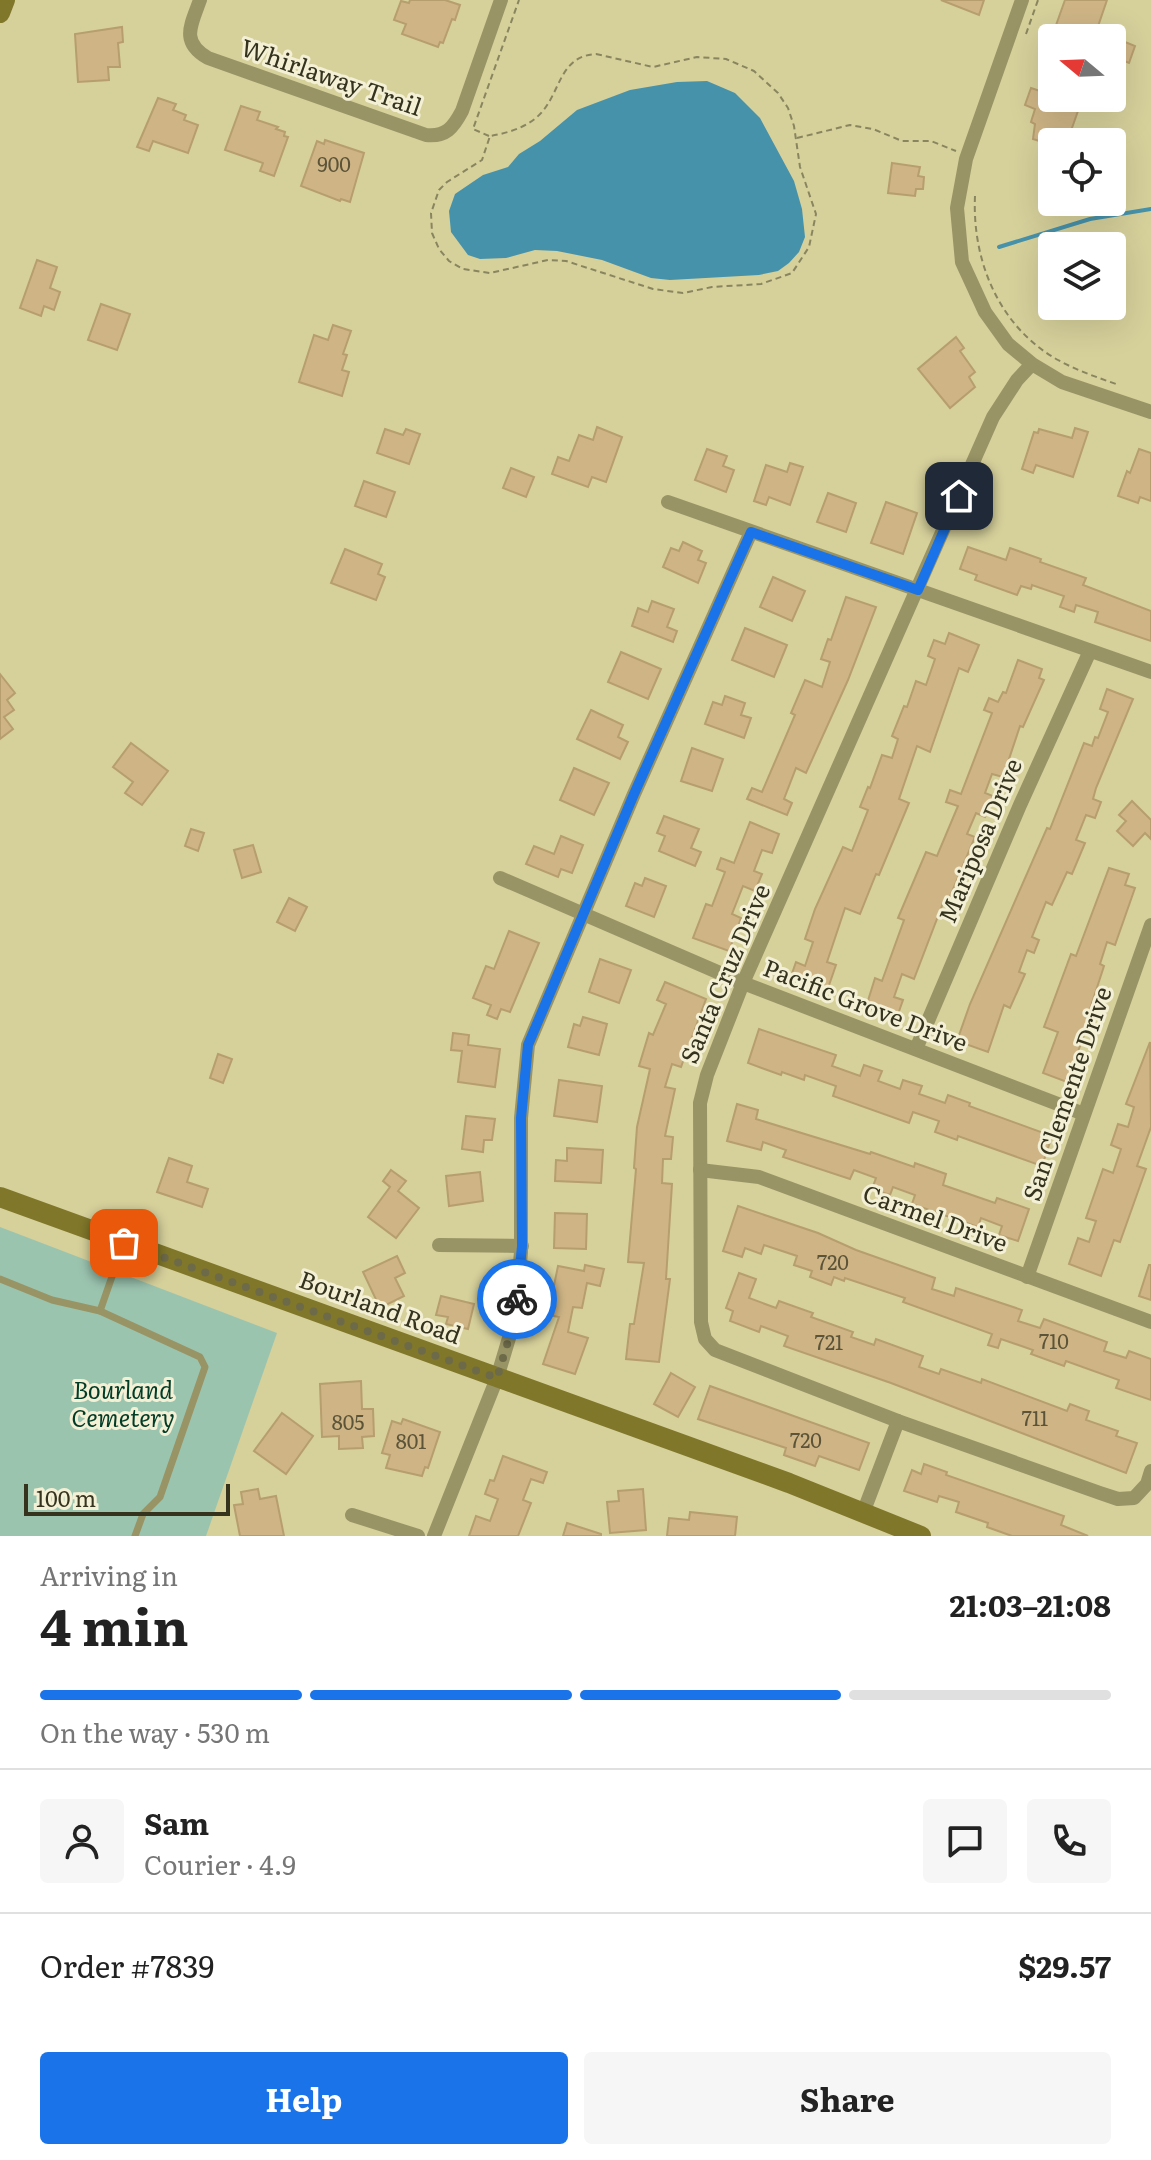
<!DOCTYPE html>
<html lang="en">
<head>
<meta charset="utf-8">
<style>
	:root { --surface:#fff; --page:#f6f6f6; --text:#222; --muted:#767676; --line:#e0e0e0; --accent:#1a73e8 }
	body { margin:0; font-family:Literata,serif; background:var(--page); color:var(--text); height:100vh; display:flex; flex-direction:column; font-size:30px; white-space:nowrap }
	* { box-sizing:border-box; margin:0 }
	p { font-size:26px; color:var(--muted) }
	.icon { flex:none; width:44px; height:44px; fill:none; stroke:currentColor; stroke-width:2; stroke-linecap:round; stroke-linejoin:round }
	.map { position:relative; height:1536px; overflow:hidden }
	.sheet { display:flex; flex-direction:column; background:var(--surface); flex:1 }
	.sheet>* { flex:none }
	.needle { width:52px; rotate:289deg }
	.buttons { position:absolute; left:1038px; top:24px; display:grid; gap:16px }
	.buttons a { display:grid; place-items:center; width:88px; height:88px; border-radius:8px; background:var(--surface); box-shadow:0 8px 32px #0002; font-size:40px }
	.scale { position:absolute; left:24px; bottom:20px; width:206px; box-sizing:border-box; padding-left:8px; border:4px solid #35331e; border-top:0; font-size:22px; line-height:28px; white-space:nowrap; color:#35331e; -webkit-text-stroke:6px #f3f0d6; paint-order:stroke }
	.pin { position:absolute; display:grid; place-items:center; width:68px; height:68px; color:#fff; margin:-34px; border-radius:16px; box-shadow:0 4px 12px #0006 }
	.courier { position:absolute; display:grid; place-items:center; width:80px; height:80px; margin:-40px; border:6px solid #1a73e8; border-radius:50%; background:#fff; color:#222; box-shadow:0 2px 10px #0007 }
	.headline em { font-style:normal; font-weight:700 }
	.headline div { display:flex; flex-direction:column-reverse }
	.headline { display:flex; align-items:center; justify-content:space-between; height:136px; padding:0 40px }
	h1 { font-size:52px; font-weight:700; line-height:60px }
	.bar { display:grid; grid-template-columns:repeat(4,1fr); gap:12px 8px; align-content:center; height:96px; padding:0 40px }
	.bar i { height:10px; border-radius:6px; background:var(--line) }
	.bar .active { background:var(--accent) }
	.bar p { grid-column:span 4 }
	.line { display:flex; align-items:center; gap:20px; padding:0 40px; border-top:2px solid var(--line) }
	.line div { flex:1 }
	.round { display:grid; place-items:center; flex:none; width:84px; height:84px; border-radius:8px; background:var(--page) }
	.cta { display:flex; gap:16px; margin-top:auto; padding:16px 40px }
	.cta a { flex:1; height:92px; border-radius:8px; background:var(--accent); color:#fff; font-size:32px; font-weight:700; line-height:92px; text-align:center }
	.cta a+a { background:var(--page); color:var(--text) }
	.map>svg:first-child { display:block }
	.green { fill:#9bc4af }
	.water { fill:#4792ab }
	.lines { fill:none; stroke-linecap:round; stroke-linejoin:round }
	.stream { stroke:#4792ab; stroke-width:4 }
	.building { fill:#cfb586; stroke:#b79e6f; stroke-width:2 }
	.path { stroke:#89855f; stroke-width:2; stroke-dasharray:6 4; stroke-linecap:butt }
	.lane { stroke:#999465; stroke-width:7 }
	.street { stroke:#999465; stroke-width:14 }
	.secondary { stroke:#80772a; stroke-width:20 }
	.done { stroke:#6d6a4a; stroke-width:8; stroke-dasharray:0 14.4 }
	.route { stroke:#1a73e8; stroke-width:10 }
	.labels { text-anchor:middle; stroke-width:6; stroke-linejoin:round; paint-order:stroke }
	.number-label { font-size:20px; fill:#5c5438 }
	.street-label { font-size:24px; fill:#35331e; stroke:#f3f0d6 }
	.park-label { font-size:24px; font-style:italic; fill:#013c27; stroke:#f3f0d6 }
</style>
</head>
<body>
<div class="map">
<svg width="1151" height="1536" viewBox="0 0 1151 1536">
	<rect width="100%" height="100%" fill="#d6d09b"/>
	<polygon class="green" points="0,1227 277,1333 206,1536 0,1536"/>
	<polygon class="water" points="707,81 735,93 760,118 794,181 802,209 805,237 799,252 789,263 778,271 759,275 670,280 651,278 602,260 557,251 535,250 506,258 480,259 468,255 451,232 449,211 455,194 483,175 508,167 519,154 540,141 577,110 630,90 677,82"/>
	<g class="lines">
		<polyline class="stream" points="999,247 1090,219 1151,209"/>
	</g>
	<g class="building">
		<polygon points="410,0 445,0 460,5 455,20 452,19 443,43 440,42 438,47 402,34 406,24 394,20 401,1 409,3"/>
		<polygon points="941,0 984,0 979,15"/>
		<polygon points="1065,0 1107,0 1094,38 1055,38 1058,29 1055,28"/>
		<polygon points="122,27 123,42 118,43 120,67 108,67 109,80 78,82 75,34"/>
		<polygon points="1125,42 1135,46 1129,63 1112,56 1116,44 1123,46"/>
		<polygon points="1031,88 1052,95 1052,98 1065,98 1077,102 1075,110 1078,111 1067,142 1052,142 1052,145 1033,139 1035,124 1031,122 1035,109 1025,105"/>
		<polygon points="158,98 176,104 173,110 186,115 184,120 198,125 188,153 153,141 149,151 137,147"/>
		<polygon points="241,106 260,112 257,120 278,127 276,129 285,132 284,136 288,137 274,176 260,171 263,163 225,150"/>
		<polygon points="325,140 364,153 350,202 341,199 340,201 301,186 317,141 324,144"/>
		<polygon points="892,163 920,167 918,176 924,177 923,189 916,189 915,196 888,193"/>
		<polygon points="37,260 57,267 50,288 60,292 54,310 44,306 41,316 20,308"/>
		<polygon points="101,304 130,314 117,350 88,340"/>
		<polygon points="333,325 351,331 343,354 347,355 342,370 349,372 342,396 299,382 314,335 328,340"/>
		<polygon points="956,337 964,348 960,351 975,372 969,377 975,387 950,408 918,369"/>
		<polygon points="597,427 622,437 606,482 592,477 588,487 552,474 558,457 569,461 579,435 593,440"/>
		<polygon points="1075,428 1088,432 1073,477 1036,465 1033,473 1022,469 1034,432 1038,433 1039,429 1072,438"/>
		<polygon points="385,429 403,435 406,429 420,434 409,464 377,453"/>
		<polygon points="707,449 727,456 723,466 734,470 726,492 695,480"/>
		<polygon points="1139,449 1151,453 1151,501 1140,497 1138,503 1118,496 1127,471 1130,473"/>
		<polygon points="790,463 803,467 790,505 769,497 766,505 754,501 766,465 787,472"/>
		<polygon points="511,468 534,477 526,497 503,488"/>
		<polygon points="364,481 395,492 386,517 355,506"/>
		<polygon points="828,493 856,503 846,532 817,522"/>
		<polygon points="886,502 917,513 903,554 871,543"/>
		<polygon points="683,542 702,551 698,560 706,563 698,583 663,567 671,548 679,551"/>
		<polygon points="968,547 1006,560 1010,548 1041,559 1040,562 1086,578 1083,585 1151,611 1151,641 1095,622 1098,612 1076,605 1074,612 1060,607 1064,596 1032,585 1031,589 1021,586 1017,595 975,580 977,575 960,569"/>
		<polygon points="345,549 382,564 378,574 385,577 376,600 331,583"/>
		<polygon points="773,577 805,591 792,621 760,607"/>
		<polygon points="846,597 876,607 848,680 806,773 796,768 784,799 792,803 787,815 747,799 752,788 762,792 795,715 791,713 805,680 822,687 830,662 821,659 828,639 831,640"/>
		<polygon points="652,601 674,609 667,627 677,631 673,642 632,626 638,608 648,612"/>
		<polygon points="745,628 787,645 774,677 732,660"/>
		<polygon points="949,633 979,645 968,672 959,668 930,752 917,746 899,799 909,803 879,875 876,874 860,914 845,908 827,962 836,965 827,991 790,979 796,962 805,966 813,942 805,939 815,909 843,847 852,851 868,810 860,807 868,787 870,788 882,755 892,758 898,739 892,736 904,706 907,707 916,681 926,685 935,659 928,656 934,640 945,644"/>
		<polygon points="621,652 661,669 648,699 608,682"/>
		<polygon points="1018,660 1042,669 1039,678 1044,680 1023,727 1020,726 1003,777 992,774 985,793 993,796 985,817 976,813 967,834 975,837 949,899 945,898 914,979 902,974 894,997 903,1000 897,1017 866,1007 875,978 882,981 904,920 898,918 926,852 937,856 958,806 946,802 950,790 961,794 992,713 984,710 989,698 998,702 1003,692 1006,693"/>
		<polygon points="0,674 15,693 7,700 14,710 4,717 13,729 0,739"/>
		<polygon points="1107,689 1133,699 1096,788 1093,799 1101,802 1095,818 1086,815 1076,840 1085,843 1072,874 1067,872 1052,905 1046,902 1032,937 1039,940 1034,953 1027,950 1019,972 1025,974 1010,1008 1004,1005 988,1052 957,1041 970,1004 1047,828 1050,829 1084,743 1092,746 1095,737 1098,738 1108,712 1100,709"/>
		<polygon points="725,696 745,703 741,715 751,718 744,738 705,724 713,702 722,705"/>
		<polygon points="591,710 623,725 618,737 628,742 620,759 577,739"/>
		<polygon points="131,743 168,771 142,805 125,793 133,782 113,767"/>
		<polygon points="692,748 723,759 712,791 681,781"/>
		<polygon points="574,768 609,783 594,815 560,800"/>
		<polygon points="1132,801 1151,820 1151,839 1145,833 1133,846 1117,831 1126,821 1119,815"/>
		<polygon points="664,816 699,829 691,848 701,852 695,866 659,851 665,836 657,833"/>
		<polygon points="750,822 779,834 772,853 762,850 754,871 762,874 755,891 743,886 732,914 741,918 729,951 693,938 706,904 712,906 725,872 717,869 721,858 734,863"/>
		<polygon points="191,829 204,833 198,851 185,846"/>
		<polygon points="561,836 583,845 572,873 561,869 558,877 526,864 534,846 554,854"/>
		<polygon points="253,845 261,872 242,878 234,850"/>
		<polygon points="1109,868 1129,874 1125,885 1135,888 1115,945 1107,942 1100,964 1104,966 1090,1009 1093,1010 1067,1082 1043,1073 1058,1032 1044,1027 1071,954 1076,956"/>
		<polygon points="645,878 666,886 654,917 626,906 635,883 642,886"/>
		<polygon points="289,898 307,907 295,931 277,922"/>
		<polygon points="509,931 539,943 510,1012 501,1009 497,1019 487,1015 491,1005 473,998 486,966 494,969"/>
		<polygon points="600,959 631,970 619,1003 589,992"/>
		<polygon points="665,982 706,999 681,1067 672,1064 665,1087 675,1089 665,1136 673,1137 671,1159 663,1159 662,1183 672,1184 666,1279 670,1279 659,1362 626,1359 630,1324 634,1324 644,1263 628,1262 636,1169 634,1168 637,1127 650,1069 639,1066 649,1033 653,1035 666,1004 657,1000"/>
		<polygon points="583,1017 607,1024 599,1055 568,1047 574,1024 580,1026"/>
		<polygon points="759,1029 836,1055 832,1066 860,1076 864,1065 882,1071 878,1081 900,1089 903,1080 922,1086 919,1094 945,1103 948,1095 970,1103 969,1106 1052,1136 1042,1166 958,1136 957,1140 935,1132 939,1121 913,1112 909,1123 833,1096 836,1086 805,1075 804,1080 782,1072 781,1075 748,1063"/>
		<polygon points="453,1033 469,1035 468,1045 500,1049 495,1087 458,1082 462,1051 451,1050"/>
		<polygon points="1150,1042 1151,1127 1137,1166 1146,1169 1120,1242 1114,1240 1101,1276 1069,1264 1078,1238 1089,1242 1096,1221 1086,1218 1103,1169 1113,1173 1121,1149 1111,1145 1118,1124 1128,1127 1134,1107 1126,1104"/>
		<polygon points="218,1054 232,1059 223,1083 210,1078"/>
		<polygon points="559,1080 602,1086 597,1122 554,1116"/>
		<polygon points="737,1104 758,1110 756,1119 870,1154 871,1152 914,1167 915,1163 946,1174 943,1185 995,1203 997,1198 1029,1209 1018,1241 999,1235 1002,1226 981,1218 978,1227 912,1204 915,1195 893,1187 890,1195 872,1189 876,1178 854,1170 850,1179 783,1157 786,1150 763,1142 761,1150 727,1141"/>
		<polygon points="466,1116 495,1119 492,1140 484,1140 483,1152 462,1149"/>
		<polygon points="567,1148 603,1150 601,1183 555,1181 556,1160 567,1161"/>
		<polygon points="169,1158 192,1166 187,1182 208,1189 202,1207 157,1192"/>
		<polygon points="391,1170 406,1181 398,1191 419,1208 396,1238 368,1217 390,1187 383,1181"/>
		<polygon points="480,1172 483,1201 449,1206 446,1176"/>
		<polygon points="738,1206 818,1233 856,1250 935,1278 932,1289 954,1296 956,1288 1022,1310 1018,1321 1040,1328 1044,1319 1107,1342 1104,1351 1126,1358 1129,1351 1151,1359 1151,1400 1116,1388 1119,1380 1066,1361 1064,1366 1031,1354 1033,1350 1001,1339 998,1348 988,1345 992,1334 903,1302 905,1298 845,1278 844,1281 834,1277 831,1285 810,1277 812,1271 794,1265 797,1256 764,1245 761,1254 745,1248 742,1257 723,1251"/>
		<polygon points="555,1213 587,1214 586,1249 554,1248"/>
		<polygon points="397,1256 405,1273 395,1278 404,1296 380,1308 363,1272"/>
		<polygon points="585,1265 604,1269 600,1286 587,1283 582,1308 573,1307 568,1332 588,1338 575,1374 543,1364 559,1317 548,1315 558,1266 584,1271"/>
		<polygon points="1149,1265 1151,1265 1151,1300 1139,1296"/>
		<polygon points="739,1273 756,1279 749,1298 776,1308 779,1301 813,1313 811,1317 853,1332 851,1337 874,1345 876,1339 923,1356 919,1367 939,1374 941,1369 981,1383 982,1379 1067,1411 1070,1404 1089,1411 1086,1420 1118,1431 1116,1436 1137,1443 1126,1473 891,1383 784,1346 788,1336 761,1326 759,1332 730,1321 733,1311 726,1308"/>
		<polygon points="441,1296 474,1304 468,1329 446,1324 448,1317 436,1315"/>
		<polygon points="671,1373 695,1387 678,1417 654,1404"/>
		<polygon points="361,1381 362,1409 373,1409 374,1436 362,1437 363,1448 339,1449 339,1436 322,1437 320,1384"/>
		<polygon points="710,1386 869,1443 859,1470 819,1456 815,1466 784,1455 786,1448 698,1419"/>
		<polygon points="282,1413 313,1436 286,1474 254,1451"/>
		<polygon points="403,1419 440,1432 428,1468 425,1467 422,1476 386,1468 390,1455 382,1453 392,1421 401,1424"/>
		<polygon points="503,1456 547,1472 543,1483 531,1479 523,1500 531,1503 518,1536 469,1536 476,1516 490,1521 498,1499 485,1494 490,1480 494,1481"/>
		<polygon points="924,1464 947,1472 946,1475 1064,1516 1061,1525 1088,1536 1012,1536 987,1527 988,1523 956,1512 959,1502 939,1496 937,1502 904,1491 912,1470 921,1474"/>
		<polygon points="258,1489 260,1499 276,1496 284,1536 240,1536 234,1505 243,1504 241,1492"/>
		<polygon points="643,1489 646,1530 610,1533 607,1502 619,1501 618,1491"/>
		<polygon points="690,1512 737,1517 735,1536 667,1536 669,1518 689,1520"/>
		<polygon points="567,1523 601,1534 601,1536 563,1536"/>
	</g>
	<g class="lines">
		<g class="path">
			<polyline points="1026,34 1038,0"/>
			<path d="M 596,54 L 653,67 L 697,57 L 726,59 L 754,71 L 778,93 L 788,108 L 794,126 L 800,167 L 816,214 L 809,247 L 792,273 L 761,284 L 712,287 L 683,293 L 653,289 L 566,261 L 548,260 L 490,273 L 463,269 L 449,261 L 439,249 L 432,233 L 431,213 L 439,190 L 447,182 L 482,160 L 490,136 C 508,133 529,127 542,112 C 561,90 560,56 596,54 Z"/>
			<polyline points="489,136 473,129 519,0"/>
			<polyline points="797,138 850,125 873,129 902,141 931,141 956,151"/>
			<path d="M 975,196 C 972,261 999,327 1058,360 C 1076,370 1096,377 1116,384"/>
		</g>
		<g class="lane">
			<polyline points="0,1279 52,1300 100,1311 123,1245"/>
			<polyline points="100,1311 200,1357 205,1367 160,1497 143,1514 135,1536"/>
		</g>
		<g class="street">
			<path d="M 200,0 C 191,25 180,42 208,58 L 426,135 C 446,137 453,128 462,111 L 501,0"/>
			<polyline points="1022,0 966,159 957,208 962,262 985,312 1008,344 1032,364 1062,382 1151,412"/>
			<polyline points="1032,364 1017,380 993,417 743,983 707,1075 700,1103 701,1322 705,1339 715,1350 898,1421 1100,1493 1118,1499 1134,1498 1147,1484 1151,1471"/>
			<polyline points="668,502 1151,672"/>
			<polyline points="500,878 743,983 1084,1114"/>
			<polyline points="916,1049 1020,805 1090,651"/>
			<polyline points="700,1170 759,1177 1151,1322"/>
			<polyline points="439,1245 522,1246"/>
			<polyline points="1027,1277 1151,925"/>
			<polyline points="863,1513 898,1421"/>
			<polyline points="352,1515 418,1536"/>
			<polyline points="434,1536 497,1378 515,1318 521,1252 521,1118 528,1045 634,794 751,532"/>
		</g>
		<g class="secondary">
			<polyline points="0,13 5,0"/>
			<polyline points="0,1197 789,1483 921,1536"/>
		</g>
	</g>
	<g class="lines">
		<polyline class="done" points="124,1243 497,1378 515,1318 517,1299"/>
		<polyline class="route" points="517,1299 522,1246 521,1118 528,1045 634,794 751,532 918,590 959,496"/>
	</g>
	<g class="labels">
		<g class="number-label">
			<text x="334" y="172">900</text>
			<text x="833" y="1270">720</text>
			<text x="1054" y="1349">710</text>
			<text x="829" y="1350">721</text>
			<text x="1035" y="1426">711</text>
			<text x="348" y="1430">805</text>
			<text x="806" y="1448">720</text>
			<text x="411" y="1449">801</text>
		</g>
		<g class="street-label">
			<text transform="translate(331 78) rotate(19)" y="8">Whirlaway Trail</text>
			<text transform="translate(981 841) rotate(-67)" y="8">Mariposa Drive</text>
			<text transform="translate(726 974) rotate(-67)" y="8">Santa Cruz Drive</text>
			<text transform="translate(865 1006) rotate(21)" y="8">Pacific Grove Drive</text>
			<text transform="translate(1068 1094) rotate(-71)" y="8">San Clemente Drive</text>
			<text transform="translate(935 1219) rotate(20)" y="8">Carmel Drive</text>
			<text transform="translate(380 1308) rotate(20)" y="8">Bourland Road</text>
		</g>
		<g class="park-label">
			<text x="123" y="1399">Bourland<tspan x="123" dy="28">Cemetery</tspan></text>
		</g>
	</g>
</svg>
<div class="buttons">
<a><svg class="needle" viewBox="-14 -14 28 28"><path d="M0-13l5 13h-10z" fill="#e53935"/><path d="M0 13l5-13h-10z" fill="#767676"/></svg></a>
<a><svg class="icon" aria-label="locate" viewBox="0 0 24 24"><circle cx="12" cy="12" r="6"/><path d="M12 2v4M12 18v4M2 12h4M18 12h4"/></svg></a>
<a><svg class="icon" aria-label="layers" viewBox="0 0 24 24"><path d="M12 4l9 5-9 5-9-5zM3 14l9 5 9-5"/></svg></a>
</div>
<div class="scale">100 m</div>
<div class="pin" style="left:124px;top:1243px;background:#ea580c"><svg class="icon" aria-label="bag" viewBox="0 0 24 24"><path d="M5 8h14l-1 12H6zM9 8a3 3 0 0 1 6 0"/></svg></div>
<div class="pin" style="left:959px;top:496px;background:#1f2937"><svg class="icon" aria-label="home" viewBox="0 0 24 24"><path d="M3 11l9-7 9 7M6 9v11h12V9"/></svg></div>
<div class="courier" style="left:517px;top:1299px"><svg class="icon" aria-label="bike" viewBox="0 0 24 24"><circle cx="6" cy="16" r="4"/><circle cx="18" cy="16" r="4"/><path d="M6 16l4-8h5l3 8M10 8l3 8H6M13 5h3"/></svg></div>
</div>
<section class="sheet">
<div class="headline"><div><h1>4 min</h1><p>Arriving in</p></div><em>21:03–21:08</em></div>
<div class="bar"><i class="active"></i><i class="active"></i><i class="active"></i><i></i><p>On the way · 530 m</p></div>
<div class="line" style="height:144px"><a class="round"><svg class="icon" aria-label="person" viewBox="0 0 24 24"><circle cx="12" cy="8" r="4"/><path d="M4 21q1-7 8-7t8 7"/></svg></a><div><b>Sam</b><p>Courier · 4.9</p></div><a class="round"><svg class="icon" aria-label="chat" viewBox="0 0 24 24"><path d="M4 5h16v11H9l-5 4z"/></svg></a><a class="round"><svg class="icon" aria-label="phone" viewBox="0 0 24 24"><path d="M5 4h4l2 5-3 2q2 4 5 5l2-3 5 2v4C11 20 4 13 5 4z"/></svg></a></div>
<div class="line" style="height:104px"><div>Order #7839</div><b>$29.57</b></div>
<div class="cta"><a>Help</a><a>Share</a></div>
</section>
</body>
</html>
